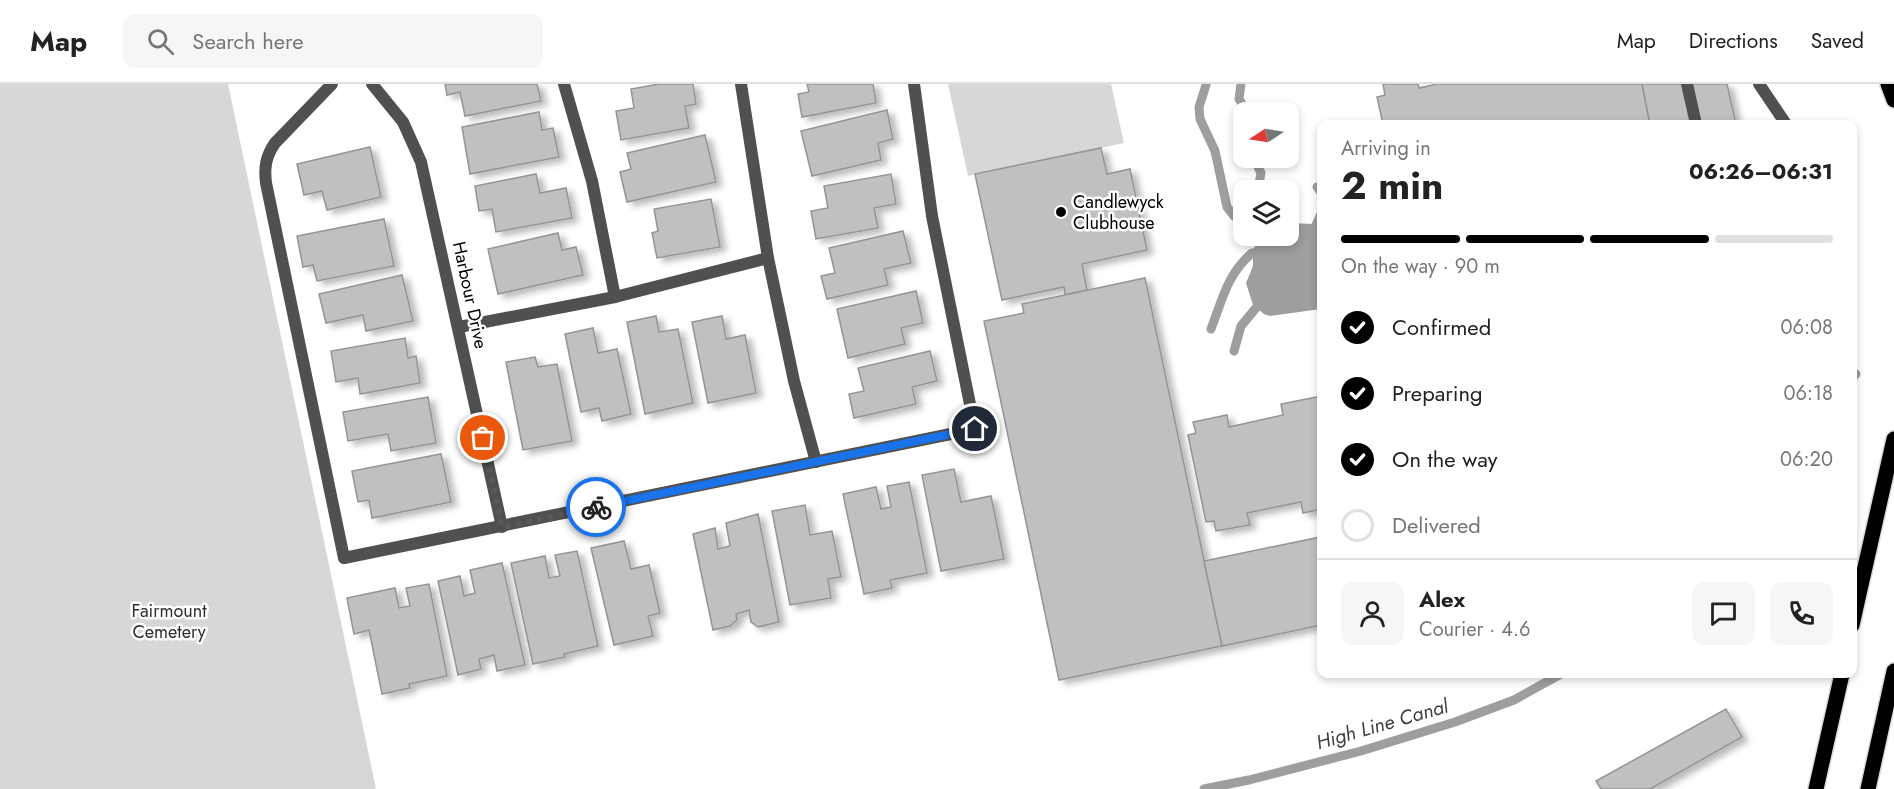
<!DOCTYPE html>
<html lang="en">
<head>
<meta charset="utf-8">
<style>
	:root { --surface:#fff; --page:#f6f6f6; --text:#222; --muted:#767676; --line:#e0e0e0; --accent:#000 }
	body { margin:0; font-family:Jost,sans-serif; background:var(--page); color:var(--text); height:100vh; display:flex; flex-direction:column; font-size:22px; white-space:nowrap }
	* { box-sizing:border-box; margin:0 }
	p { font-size:20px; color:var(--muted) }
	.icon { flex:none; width:33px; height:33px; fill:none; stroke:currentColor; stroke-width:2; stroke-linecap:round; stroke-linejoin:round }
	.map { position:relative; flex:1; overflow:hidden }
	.side { position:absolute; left:1317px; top:36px; width:540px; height:558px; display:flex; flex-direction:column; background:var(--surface); border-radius:12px; box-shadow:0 3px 9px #0003 }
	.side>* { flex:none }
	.needle { width:39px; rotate:258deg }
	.controls { position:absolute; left:1233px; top:18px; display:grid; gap:12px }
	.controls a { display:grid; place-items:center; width:66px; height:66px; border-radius:12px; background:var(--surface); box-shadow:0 3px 9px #0003; font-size:30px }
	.pin { position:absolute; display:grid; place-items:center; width:51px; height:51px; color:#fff; margin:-26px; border:3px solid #fff; border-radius:50%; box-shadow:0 2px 6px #0007 }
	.courier { position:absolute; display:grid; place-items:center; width:60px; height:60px; margin:-30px; border:4px solid #1a73e8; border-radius:50%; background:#fff; color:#222; box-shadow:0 2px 8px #0007 }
	.headline em { font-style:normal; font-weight:700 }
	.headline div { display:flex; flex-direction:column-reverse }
	.headline { display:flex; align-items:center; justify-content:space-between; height:102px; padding:0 24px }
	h1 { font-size:39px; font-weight:700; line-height:45px }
	.bar { display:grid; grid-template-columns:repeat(4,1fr); gap:9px 6px; align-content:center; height:72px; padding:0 24px }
	.bar i { height:8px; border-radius:4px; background:var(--line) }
	.bar .on { background:var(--accent) }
	.bar p { grid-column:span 4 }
	.line { display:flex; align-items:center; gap:15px; padding:0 24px; border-top:2px solid var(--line) }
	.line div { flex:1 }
	.round { display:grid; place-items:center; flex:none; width:63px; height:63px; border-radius:12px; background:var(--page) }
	ol { padding:0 24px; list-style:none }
	li { display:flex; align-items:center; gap:18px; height:66px }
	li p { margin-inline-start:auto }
	li .icon { padding:6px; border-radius:50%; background:var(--accent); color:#fff; stroke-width:4 }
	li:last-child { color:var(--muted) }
	li i { width:33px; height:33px; border:3px solid var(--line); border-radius:50% }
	header { display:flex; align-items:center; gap:36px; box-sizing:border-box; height:84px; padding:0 30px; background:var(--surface); border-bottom:2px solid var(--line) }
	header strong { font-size:28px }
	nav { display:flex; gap:33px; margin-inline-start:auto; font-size:21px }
	.search { width:420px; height:54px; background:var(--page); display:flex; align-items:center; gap:15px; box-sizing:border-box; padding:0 21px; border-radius:12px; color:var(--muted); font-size:22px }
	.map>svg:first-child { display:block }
	.green { fill:#d7d7d7 }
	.water { fill:#9e9e9e }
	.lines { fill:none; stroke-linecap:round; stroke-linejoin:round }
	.stream { stroke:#9e9e9e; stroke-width:9 }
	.building { fill:#c0c0c0; stroke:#949494; stroke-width:1.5; filter:url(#shadow) }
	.primary-casing { stroke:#dbdbdb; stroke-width:18 }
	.lane { stroke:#505050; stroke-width:12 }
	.street { stroke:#505050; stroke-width:12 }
	.primary { stroke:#000; stroke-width:15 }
	.done { stroke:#595959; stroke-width:6; stroke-dasharray:0 10.8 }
	.route { stroke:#1a73e8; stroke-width:8 }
	.poi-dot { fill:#000; stroke:#fff; stroke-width:2 }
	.labels { text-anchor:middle; stroke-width:5; stroke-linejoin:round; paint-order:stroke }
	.poi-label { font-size:18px; fill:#000; stroke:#fff; text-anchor:start }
	.street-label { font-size:18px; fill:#000; stroke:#fff }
	.park-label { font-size:18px; fill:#2e2e2e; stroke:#fff }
	.water-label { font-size:20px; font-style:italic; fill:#3f3f3f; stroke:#fff }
</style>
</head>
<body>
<header>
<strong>Map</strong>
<div class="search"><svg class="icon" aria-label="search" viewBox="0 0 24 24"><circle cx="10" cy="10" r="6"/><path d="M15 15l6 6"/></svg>Search here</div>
<nav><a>Map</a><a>Directions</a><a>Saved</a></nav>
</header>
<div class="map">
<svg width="1894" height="705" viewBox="0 0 1894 705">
	<defs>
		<filter id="shadow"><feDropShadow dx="6" dy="4" stdDeviation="3" flood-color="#0004"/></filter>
	</defs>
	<rect width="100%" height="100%" fill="#fff"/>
	<g class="green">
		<polygon points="0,0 228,0 376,705 0,705"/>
		<polygon points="948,0 1111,0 1124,59 968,92"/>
	</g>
	<polygon class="water" points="1290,139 1313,140 1321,144 1321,225 1270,232 1264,230 1253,221 1246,199 1253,182 1253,165 1263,152 1288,152 1289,140"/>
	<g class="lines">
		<g class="stream">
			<polyline points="1241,0 1239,15 1247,28"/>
			<polyline points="1206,1 1199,23 1200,35 1215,67 1227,123 1234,132 1244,139"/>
			<polyline points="1254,74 1261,89 1258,106"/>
			<polyline points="1317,103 1322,110"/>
			<polyline points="1316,141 1322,128"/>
			<polyline points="1259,152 1261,154"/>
			<path d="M 1211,245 C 1222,217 1227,190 1252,169"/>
			<polyline points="1234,267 1241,242 1256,224"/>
			<polyline points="1852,295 1856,290"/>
			<polyline points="1204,705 1249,696 1361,667 1455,638 1514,616 1561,590"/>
		</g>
	</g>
	<g class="building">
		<polygon points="445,0 537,0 541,17 465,32 460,8 447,11"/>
		<polygon points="659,0 693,0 696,20 685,22 689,44 621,56 616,27 634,24 631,5"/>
		<polygon points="807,0 873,0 876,19 802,33 798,10 809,8"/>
		<polygon points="1383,0 1418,0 1419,4 1437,0 1642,0 1650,40 1383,40 1377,13 1385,11"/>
		<polygon points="1642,0 1727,0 1736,40 1650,40"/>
		<polygon points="887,26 893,55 878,59 881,76 812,92 801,47"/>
		<polygon points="539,28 542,46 553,44 559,73 470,90 462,43"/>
		<polygon points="705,51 716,98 627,118 620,88 631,85 627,69"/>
		<polygon points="370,63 381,113 327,126 322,107 304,111 297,80"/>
		<polygon points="1101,64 1107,90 1130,85 1147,166 1082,180 1087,206 1065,211 1064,203 1002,216 975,90"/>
		<polygon points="536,90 540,109 566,104 572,134 496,148 492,125 479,127 475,102"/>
		<polygon points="891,90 896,120 874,124 878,144 816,155 811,127 828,124 824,102"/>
		<polygon points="711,115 720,163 657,174 652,149 658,147 654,125"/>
		<polygon points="384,135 394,182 317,197 313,181 303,183 297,152"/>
		<polygon points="903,147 911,179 884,185 888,201 827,215 821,192 835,189 829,164"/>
		<polygon points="558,149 562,166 576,163 583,191 498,210 488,165"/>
		<polygon points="402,191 413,237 366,247 363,231 326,239 319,210"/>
		<polygon points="1145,194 1222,562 1059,596 984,237 1024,229 1022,220"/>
		<polygon points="916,207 923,239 901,244 905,260 848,274 837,225"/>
		<polygon points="656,232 659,248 678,245 693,319 645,330 627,238"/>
		<polygon points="722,232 726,255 745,251 756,309 708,319 692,238"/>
		<polygon points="593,244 598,269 617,265 631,330 602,337 599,324 581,328 565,250"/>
		<polygon points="405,254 408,274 416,272 420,299 360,310 358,294 336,298 331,267"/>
		<polygon points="930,267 937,297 912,303 916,320 854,334 849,310 864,307 858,284"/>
		<polygon points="535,273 538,283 557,280 572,357 523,366 506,278"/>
		<polygon points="1322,312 1322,425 1303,429 1301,418 1247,429 1250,441 1216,447 1214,437 1206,438 1188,351 1196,349 1193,338 1227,331 1229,343 1283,331 1281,320"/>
		<polygon points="428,313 436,359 391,367 388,350 348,357 343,328"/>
		<polygon points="441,370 451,418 372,434 369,416 358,418 352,387"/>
		<polygon points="954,385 961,418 991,412 1004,475 941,487 922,391"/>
		<polygon points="909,398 927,489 890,496 892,504 864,510 843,410 876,403 881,425 891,423 887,402"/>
		<polygon points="805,421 810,451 832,447 841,493 828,495 831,514 790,521 772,427"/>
		<polygon points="758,430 779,538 758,543 751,538 749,526 736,530 737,536 730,542 713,546 693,450 715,444 718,465 730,462 726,439"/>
		<polygon points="1322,450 1322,541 1222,562 1204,477 1320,453"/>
		<polygon points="624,457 631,485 649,481 660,529 648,532 653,552 614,561 591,464"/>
		<polygon points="577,467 598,562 564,570 565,573 533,580 511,479 545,472 549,494 560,492 555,471"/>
		<polygon points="502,479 525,581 497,587 494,571 479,575 481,585 458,591 438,497 460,492 464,512 475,509 470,486"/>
		<polygon points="429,500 447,592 409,600 410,604 382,610 369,546 354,550 347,514 395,504 399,524 410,522 406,504"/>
		<polygon points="1726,625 1742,653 1650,705 1601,705 1596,697"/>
	</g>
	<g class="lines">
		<defs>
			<g id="primary">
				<polyline points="1888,0 1894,16"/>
				<polyline points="1852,541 1894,355"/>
				<polyline points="1816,705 1842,590"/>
				<polyline points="1868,705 1894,587"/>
			</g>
		</defs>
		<use href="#primary" class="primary-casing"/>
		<g class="lane">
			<path d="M 332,0 L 275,59 C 266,72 264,83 266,99 L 344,474"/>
			<polyline points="564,0 592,97 615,213"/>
			<polyline points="914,0 932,132 975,345"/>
			<polyline points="1687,0 1696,40"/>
			<polyline points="1759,0 1786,40"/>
			<polyline points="459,243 615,213 768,174"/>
		</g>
		<g class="street">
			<polyline points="372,0 403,38 421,78 502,443"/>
			<polyline points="741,0 768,174 794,297 816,378"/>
			<polyline points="344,474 975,345"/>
		</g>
		<use href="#primary" class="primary"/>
	</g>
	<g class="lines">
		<polyline class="done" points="483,354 502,443 596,423"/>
		<polyline class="route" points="596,423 975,345"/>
	</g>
	<circle class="poi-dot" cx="1061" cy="128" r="6"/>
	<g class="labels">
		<g class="poi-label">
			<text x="1073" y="124">Candlewyck<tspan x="1073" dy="21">Clubhouse</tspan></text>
		</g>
		<g class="street-label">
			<text transform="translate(470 211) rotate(78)" y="6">Harbour Drive</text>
		</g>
		<g class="park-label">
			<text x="169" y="533">Fairmount<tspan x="169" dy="21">Cemetery</tspan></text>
		</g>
		<g class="water-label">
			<text transform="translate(1382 640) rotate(-16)" y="7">High Line Canal</text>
		</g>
	</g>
</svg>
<div class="controls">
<a><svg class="needle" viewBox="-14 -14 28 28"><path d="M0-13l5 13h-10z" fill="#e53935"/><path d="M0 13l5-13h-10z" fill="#767676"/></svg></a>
<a><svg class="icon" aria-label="layers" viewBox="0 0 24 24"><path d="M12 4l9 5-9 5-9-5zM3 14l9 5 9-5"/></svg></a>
</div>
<div class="pin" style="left:483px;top:354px;background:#ea580c"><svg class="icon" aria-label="bag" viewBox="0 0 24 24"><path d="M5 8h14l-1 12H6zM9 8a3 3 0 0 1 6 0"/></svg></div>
<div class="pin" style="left:975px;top:345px;background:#1f2937"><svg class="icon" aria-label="home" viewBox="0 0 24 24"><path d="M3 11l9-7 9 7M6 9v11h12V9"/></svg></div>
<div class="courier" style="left:596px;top:423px"><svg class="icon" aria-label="bike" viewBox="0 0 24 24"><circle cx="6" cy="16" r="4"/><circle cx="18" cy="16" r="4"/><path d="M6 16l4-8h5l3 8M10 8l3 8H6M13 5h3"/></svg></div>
<section class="side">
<div class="headline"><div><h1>2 min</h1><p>Arriving in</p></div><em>06:26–06:31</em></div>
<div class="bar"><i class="on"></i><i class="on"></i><i class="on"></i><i></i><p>On the way · 90 m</p></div>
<ol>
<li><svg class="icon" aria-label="check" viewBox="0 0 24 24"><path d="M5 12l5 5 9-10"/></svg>Confirmed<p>06:08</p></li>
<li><svg class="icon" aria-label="check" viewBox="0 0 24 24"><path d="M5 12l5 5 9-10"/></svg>Preparing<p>06:18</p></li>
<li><svg class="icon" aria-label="check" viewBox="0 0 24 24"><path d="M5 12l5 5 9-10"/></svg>On the way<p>06:20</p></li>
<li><i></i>Delivered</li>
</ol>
<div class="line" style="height:108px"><a class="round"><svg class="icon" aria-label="person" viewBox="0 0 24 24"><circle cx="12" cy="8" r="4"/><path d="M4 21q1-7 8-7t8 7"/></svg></a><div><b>Alex</b><p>Courier · 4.6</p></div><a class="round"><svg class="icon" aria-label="chat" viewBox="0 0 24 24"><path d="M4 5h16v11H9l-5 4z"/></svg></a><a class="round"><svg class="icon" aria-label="phone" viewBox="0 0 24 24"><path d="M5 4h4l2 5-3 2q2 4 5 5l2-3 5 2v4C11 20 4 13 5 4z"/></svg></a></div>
</section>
</div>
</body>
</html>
